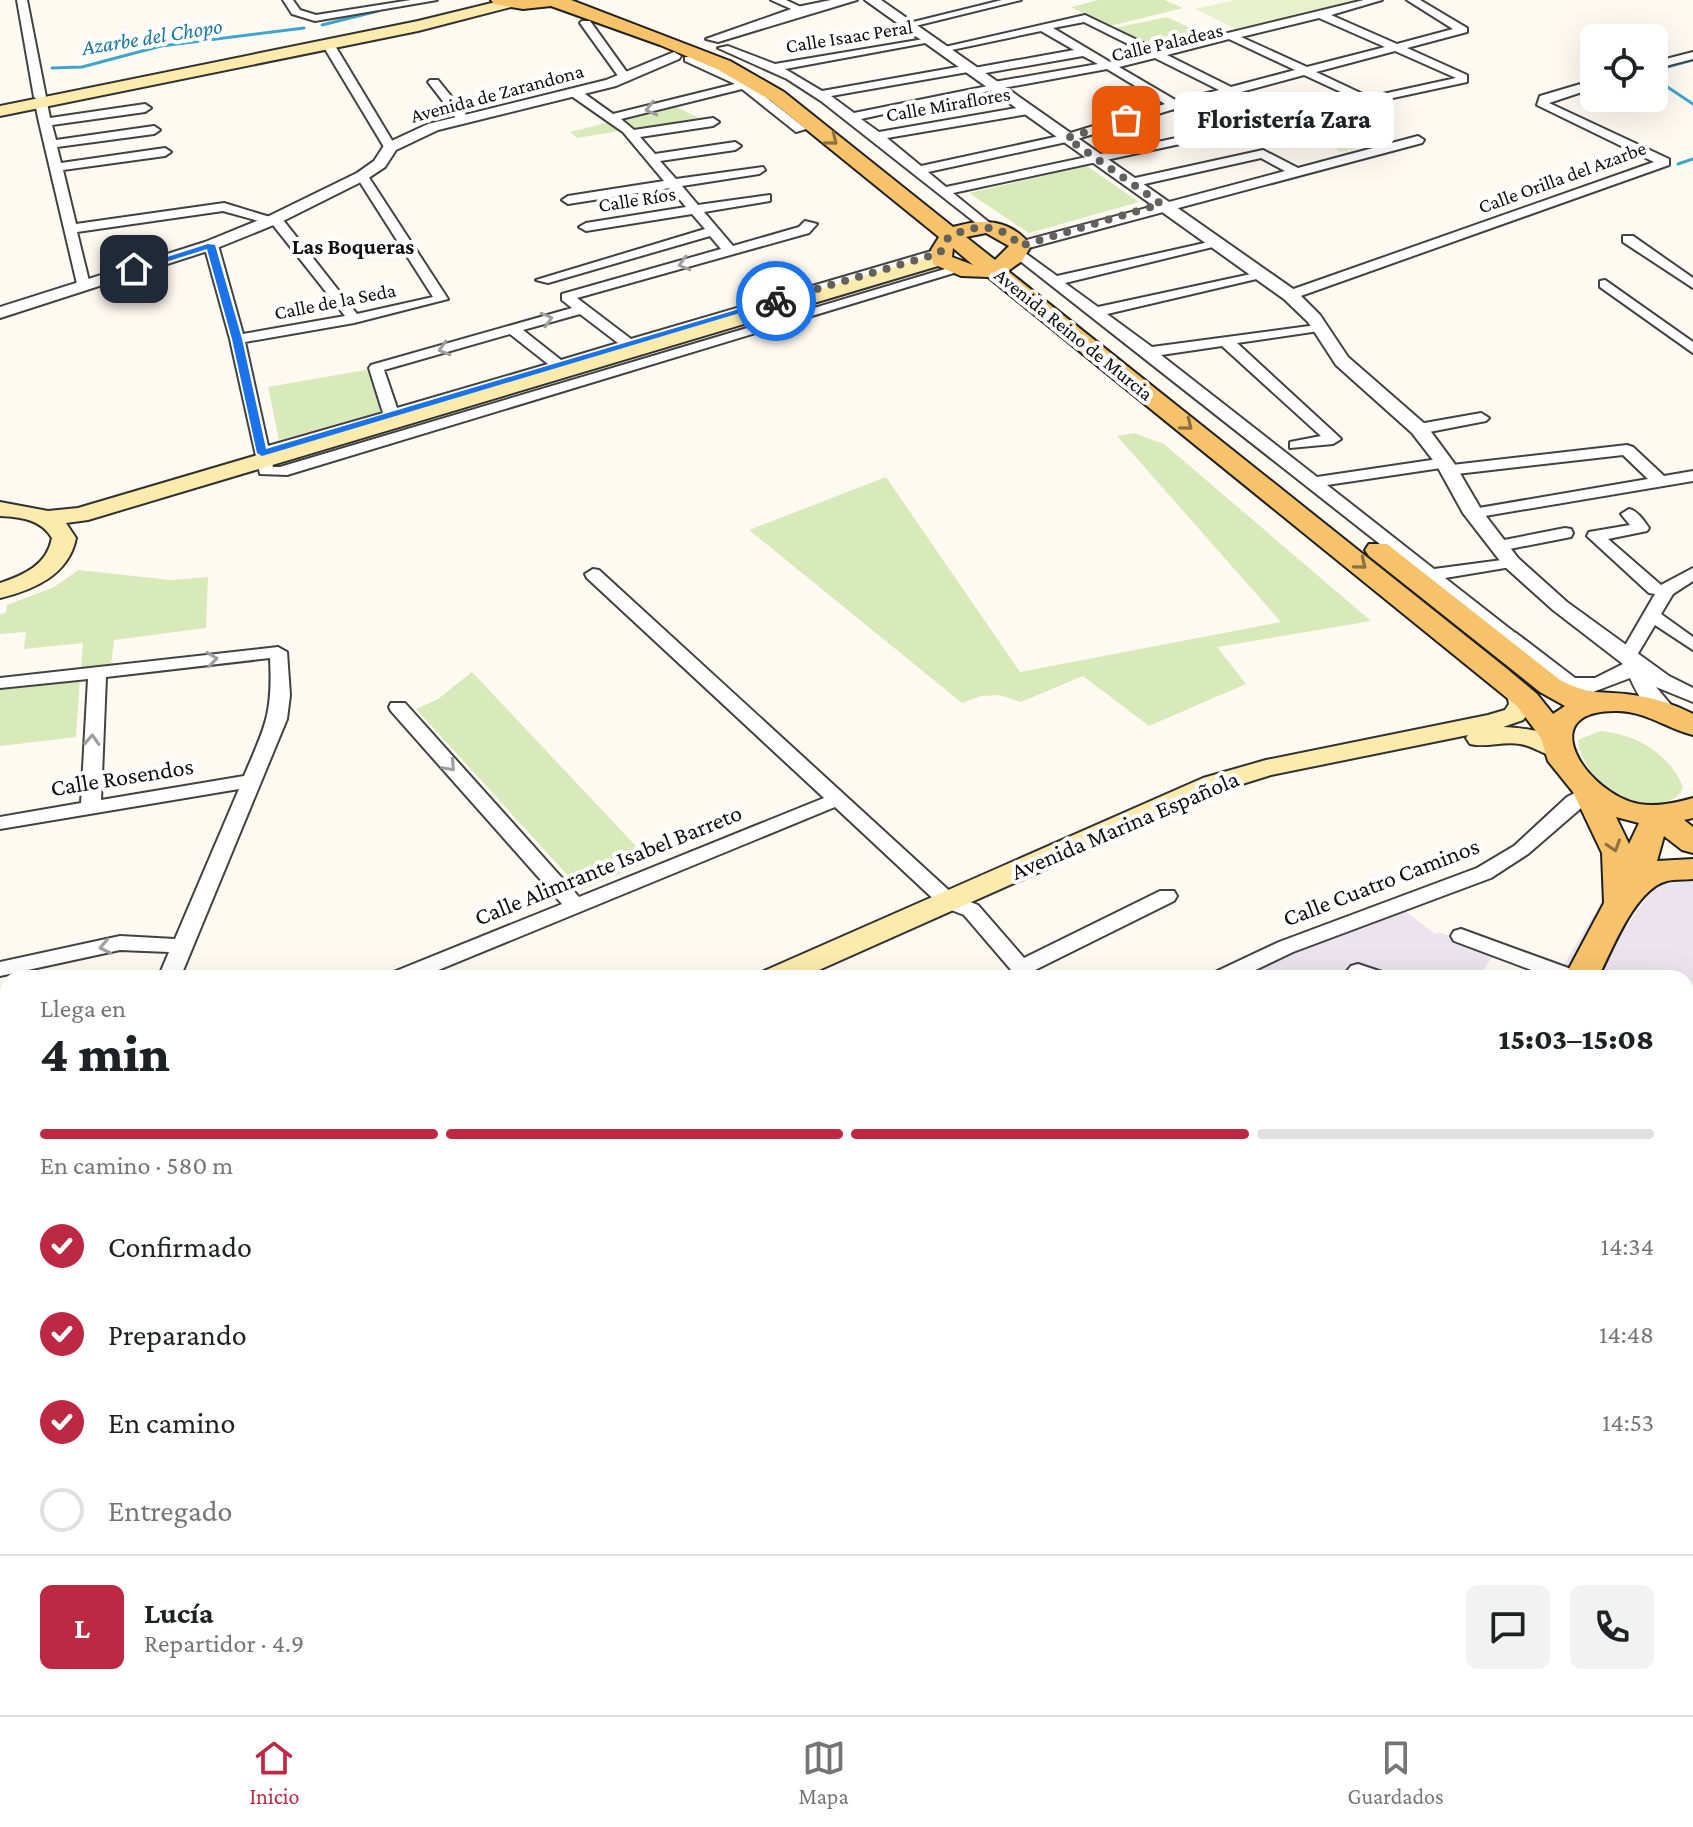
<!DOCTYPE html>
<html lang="es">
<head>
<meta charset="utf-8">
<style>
	:root { --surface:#fff; --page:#f2f2f2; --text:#202124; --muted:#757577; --line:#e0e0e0; --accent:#bd2843 }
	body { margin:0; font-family:"Crimson Pro",serif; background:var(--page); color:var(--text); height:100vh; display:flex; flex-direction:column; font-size:30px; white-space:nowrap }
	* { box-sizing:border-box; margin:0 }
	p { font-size:26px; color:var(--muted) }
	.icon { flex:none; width:44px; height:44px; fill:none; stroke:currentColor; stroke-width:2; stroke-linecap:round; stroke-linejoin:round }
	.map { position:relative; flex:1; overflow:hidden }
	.sheet { position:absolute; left:0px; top:970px; width:1694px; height:746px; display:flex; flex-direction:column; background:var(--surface); border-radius:24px 24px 0 0; box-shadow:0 8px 32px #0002 }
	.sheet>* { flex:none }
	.buttons { position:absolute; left:1580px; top:24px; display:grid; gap:16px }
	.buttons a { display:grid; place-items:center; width:88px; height:88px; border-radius:12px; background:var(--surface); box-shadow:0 8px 32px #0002; font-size:40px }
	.pin { position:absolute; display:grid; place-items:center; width:68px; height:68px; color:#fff; margin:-34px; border-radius:16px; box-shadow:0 4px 12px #0006 }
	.courier { position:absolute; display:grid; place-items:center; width:80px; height:80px; margin:-40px; border:6px solid #1a73e8; border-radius:50%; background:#fff; color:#222; box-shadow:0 2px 10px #0007 }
	.bubble { position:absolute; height:56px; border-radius:12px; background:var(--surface); box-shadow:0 8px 32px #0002; font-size:26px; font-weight:800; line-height:56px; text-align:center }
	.headline em { font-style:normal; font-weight:800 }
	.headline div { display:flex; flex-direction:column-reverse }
	.headline { display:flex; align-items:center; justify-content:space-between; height:136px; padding:0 40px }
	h1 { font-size:52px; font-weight:800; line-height:60px }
	.bar { display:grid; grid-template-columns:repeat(4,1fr); gap:12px 8px; align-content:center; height:96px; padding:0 40px }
	.bar i { height:10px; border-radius:6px; background:var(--line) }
	.bar .selected { background:var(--accent) }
	.bar p { grid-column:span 4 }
	.line { display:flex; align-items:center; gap:20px; padding:0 40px; border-top:2px solid var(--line) }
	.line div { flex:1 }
	.round { display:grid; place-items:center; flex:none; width:84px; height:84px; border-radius:12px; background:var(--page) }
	ol { padding:0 40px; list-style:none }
	li { display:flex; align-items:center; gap:24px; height:88px }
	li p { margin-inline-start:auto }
	li .icon { padding:8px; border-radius:50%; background:var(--accent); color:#fff; stroke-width:4 }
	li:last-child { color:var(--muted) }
	li i { width:44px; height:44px; border:4px solid var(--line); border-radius:50% }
	.menu { display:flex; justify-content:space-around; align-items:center; height:112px; border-top:2px solid var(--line); background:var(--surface); font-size:22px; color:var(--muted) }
	.menu a { display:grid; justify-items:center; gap:4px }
	.menu .selected { color:var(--accent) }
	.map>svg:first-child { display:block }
	.industrial { fill:#ebe3ed }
	.green { fill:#d8e9ba }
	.pitch { fill:#e8f0cc }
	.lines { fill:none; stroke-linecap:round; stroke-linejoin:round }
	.stream { stroke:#3ea5cb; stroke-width:3 }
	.minor-casing { stroke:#424242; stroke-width:4 }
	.tertiary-casing { stroke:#424242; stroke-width:4 }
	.secondary-casing { stroke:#313131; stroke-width:4 }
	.primary-casing { stroke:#202020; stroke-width:4 }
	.minor { fill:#fff; fill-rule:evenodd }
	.tertiary { fill:#fff; fill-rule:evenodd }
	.secondary { fill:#fdeaad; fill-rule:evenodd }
	.primary { fill:#f6c26a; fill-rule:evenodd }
	.oneway { stroke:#9f9f9f }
	.oneway2 { stroke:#8e7141 }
	.route { fill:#1a73e8 }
	.done { stroke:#63615e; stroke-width:8; stroke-dasharray:0 14.4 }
	.labels { text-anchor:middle; stroke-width:8; stroke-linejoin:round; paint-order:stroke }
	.far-street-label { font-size:20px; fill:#0f0f0f; stroke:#fff }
	.far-water-label { font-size:22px; font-style:italic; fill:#19769f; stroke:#fff }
	.far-neighbourhood-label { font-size:22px; font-weight:bold; fill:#0f0f0f; stroke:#fff }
	.street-label { font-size:24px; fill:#0f0f0f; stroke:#fff }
</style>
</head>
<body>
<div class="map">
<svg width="1693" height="1715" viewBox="0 0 1693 1715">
	<rect width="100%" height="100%" fill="#fffaf1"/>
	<g class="industrial">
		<polygon points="1693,876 1693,1715 628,1715 626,1708 1686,1708 1686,978 1556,978 1594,914 1627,926 1659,879"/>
		<polygon points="1401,908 1435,934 1439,932 1494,954 1478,978 1233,978 1296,948"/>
	</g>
	<g class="green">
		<polygon points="1098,0 1164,0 1183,8 1110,26 1071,7"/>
		<polygon points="1167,17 1210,37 1158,50 1115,28"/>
		<polygon points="675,106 699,118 577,138 570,132"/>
		<polygon points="1087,166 1139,202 1029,233 969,193"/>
		<polygon points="376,368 389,409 279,440 268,387"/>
		<polygon points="1134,433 1164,444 1371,621 1217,647 1246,684 1149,726 1083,676 1021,702 999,695 981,696 962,703 749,530 886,477 1020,672 1281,622 1117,436"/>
		<polygon points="78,570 171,580 208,577 206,628 114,640 111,666 81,669 83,643 24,649 26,632 0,634 0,614 6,613 7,605 54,587"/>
		<polygon points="472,672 650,861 581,890 416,709 438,699"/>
		<polygon points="80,679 76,737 0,746 0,689"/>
		<path d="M 1600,731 C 1636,734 1669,753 1683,787 C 1674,814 1622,802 1606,788 C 1591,775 1581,760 1578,740 Z"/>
		<polygon points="284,1708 488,1708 489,1715 284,1715"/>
	</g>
	<g class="pitch">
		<polygon points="1235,0 1357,0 1361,2 1238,30 1195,9"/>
		<polygon points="1366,123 1397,138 1341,152 1311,136"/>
	</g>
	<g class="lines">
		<g class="stream">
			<polyline points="322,25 378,11"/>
			<polyline points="52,68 82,67 161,46 304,28"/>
			<polyline points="1654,75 1660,69 1693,60"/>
			<polyline points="1654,78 1693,104"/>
			<polyline points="1678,164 1693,159"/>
		</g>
		<defs>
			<g id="minor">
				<path d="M 17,0 L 27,0 L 46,97 L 43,100 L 47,103 L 50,118 L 145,104 L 151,108 L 145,112 L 52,125 L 56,140 L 154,126 L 160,130 L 154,134 L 57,147 L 61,163 L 165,148 L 171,152 L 165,156 L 63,170 L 76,224 L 224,203 L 270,217 L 280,216 L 357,314 L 433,297 L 356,176 L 362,172 L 368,176 L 448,299 L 354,323 L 245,342 L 268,446 L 383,413 L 369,368 L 371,365 L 572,308 L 562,300 L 562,294 L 721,249 L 710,236 L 548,283 L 536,280 L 705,229 L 692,214 L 586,231 L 579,227 L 586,223 L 686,207 L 670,188 L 568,204 L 562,200 L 568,196 L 664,181 L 623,132 L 570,95 L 570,89 L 578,89 L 613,114 L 735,84 L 685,61 L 685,57 L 693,57 L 743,79 L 806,129 L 796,132 L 742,89 L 621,119 L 634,130 L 713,118 L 719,122 L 713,126 L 640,137 L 655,154 L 735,142 L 741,146 L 735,150 L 660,161 L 676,179 L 763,167 L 765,170 L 759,174 L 682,186 L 698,205 L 770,195 L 770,201 L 704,212 L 733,246 L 799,227 L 805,221 L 817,224 L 809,233 L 577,298 L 631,339 L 935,250 L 947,253 L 270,455 L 273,467 L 280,467 L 955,266 L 967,269 L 287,475 L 260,474 L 230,339 L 204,245 L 211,241 L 218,245 L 243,334 L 345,316 L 273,225 L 223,211 L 77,232 L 90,285 L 78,288 L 39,122 L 35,103 L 38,100 L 34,97 ZM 580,314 L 618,343 L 561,360 L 523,330 ZM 510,334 L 548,364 L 397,408 L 384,370 Z"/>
				<polygon points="283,0 293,0 300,10 316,15 411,0 437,0 315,21 292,14"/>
				<polygon points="771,0 786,0 807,10 798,12"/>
				<polygon points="1002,0 1021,0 907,28 901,25"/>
				<path d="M 1364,0 L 1382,0 L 1331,15 L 1397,44 L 1453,29 L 1407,0 L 1420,0 L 1467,28 L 1467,32 L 1407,48 L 1467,75 L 1467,82 L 953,193 L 991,224 L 991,230 L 986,231 L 821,101 L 787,79 L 718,48 L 728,46 L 775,64 L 930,38 L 936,41 L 785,69 L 822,91 L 969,65 L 974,68 L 1074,50 L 1041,31 L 942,52 L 936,49 L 1085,15 L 1158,50 ZM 1319,18 L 1385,47 L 1307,67 L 1241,37 ZM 1084,22 L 1146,53 L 1110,62 L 1053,28 ZM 1229,39 L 1295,70 L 1231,87 L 1167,55 ZM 1395,51 L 1456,78 L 1369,97 L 1316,72 ZM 1083,56 L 1098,64 L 994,82 L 988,86 L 854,113 L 831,96 L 968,72 L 974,75 ZM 1155,58 L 1219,90 L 1177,101 L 1119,67 ZM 1107,69 L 1165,104 L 1064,135 L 921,166 L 887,138 L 1028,114 L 1034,110 L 1028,106 L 879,132 L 861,119 L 1003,88 ZM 1304,75 L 1356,99 L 1286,114 L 1241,92 ZM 1228,95 L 1273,117 L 1255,121 L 1217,98 ZM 1205,101 L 1242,124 L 946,187 L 928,172 L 1071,141 L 1174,109 L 1197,123 L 1205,123 L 1205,117 L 1186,106 Z"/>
				<polygon points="582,21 590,21 631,78 629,80 621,80 580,23"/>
				<polygon points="328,41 334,44 396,147 394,150 384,147 322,44"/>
				<polygon points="1693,52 1693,59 1654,69 1654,62"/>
				<polygon points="430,80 438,80 467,116 467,122 459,122 428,82"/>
				<polygon points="1594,80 1594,88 1549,103 1669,159 1669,165 1295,298 1285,298 1285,292 1654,162 1537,105 1540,96"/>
				<polygon points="1418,136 1424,140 1422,143 1021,250 1057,276 1218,240 1225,244 1065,283 1098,307 1265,271 1265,277 1107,314 1152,347 1324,324 1324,330 1319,331 1237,343 1338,436 1341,439 1333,444 1290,448 1290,442 1321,436 1222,346 1161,355 1317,477 1445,458 1451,460 1452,465 1627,445 1633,447 1664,476 1693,471 1693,481 1473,518 1465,513 1467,510 1648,479 1623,455 1448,475 1442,473 1441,468 1327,485 1434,569 1517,558 1519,562 1517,566 1445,578 1514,632 1517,636 1514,640 1502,640 1010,253 1016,249 1013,246 1015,243 1285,171 1261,158 1131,187 1125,183 1126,180 1263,150 1298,168"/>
				<polygon points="1623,236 1633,236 1693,278 1693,288 1623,242"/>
				<polygon points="1605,280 1693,342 1693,353 1600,287 1600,281"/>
				<polygon points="1481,413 1489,418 1486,421 1419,434 1411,429 1419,424"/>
				<path d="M 1629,509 C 1638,511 1644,521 1649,528 L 1647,531 L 1608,539 L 1661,585 L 1693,568 L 1693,581 L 1673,594 L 1661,614 L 1693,637 L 1693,650 L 1655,625 L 1634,660 L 1622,660 L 1619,656 L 1655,594 L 1649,593 L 1587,536 L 1589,532 L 1630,525 L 1621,514 Z"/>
				<polygon points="1565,528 1571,529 1573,533 1571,537 1499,551 1491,546 1499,541"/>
				<polygon points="593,569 599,570 955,896 978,905 1024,958 1160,891 1174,891 1177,896 1174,901 1035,970 1041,978 1018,978 964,915 941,906 835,807 419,978 388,978 391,973 562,904 391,711 389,707 391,703 405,703 579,897 824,798 587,578 585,574"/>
				<path d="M 278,647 L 287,652 L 290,695 L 287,719 L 180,978 L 158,978 L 169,952 L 120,950 L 0,976 L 0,962 L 120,936 L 175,939 L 239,789 L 0,829 L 0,817 L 81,803 L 88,679 L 0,688 L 0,678 ZM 270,658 C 273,714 265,727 244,776 L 101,800 L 106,677 Z"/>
				<polygon points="1588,786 1598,792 1595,796 1528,854 1491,878 1293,952 1239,978 1210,978 1213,973 1279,942 1477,868 1514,846 1567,797"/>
				<polygon points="1461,929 1582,973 1585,978 1553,978 1454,941 1451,936 1454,931"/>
				<polygon points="1358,964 1385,973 1388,978 1351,976 1347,971 1351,966"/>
				<polygon points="8,1131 8,1149 0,1151 0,1133"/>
				<polygon points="1686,1296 1693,1299 1693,1325 1686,1322"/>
				<polygon points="8,1614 8,1655 0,1658 0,1617"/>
				<rect x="269" y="1708" width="30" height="7"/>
				<polygon points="473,1708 503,1708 504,1715 474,1715"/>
				<polygon points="1416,1708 1446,1708 1450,1715 1420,1715"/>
				<polygon points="1581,1708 1611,1708 1615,1715 1585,1715"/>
			</g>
			<g id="tertiary">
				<polygon points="831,0 857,0 718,42 706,39 797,7"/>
				<path d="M 865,0 L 881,0 L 1296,291 L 1320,315 L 1348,357 L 1426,425 L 1454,463 L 1482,511 L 1518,558 L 1567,602 L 1669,676 L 1693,688 L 1693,702 L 1656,687 L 1677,712 L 1666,719 C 1647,714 1638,695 1630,678 L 1593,692 L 1560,687 L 1502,641 L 1471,633 L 1467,629 L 1478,623 L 1516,633 L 1575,678 L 1595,678 L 1623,664 L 1553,610 L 1504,566 L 1463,513 L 1436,464 L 1412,433 L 1336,365 L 1308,322 L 1284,299 Z"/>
				<polygon points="674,52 681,56 679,59 616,86 438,130 396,150 385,167 367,179 281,222 217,248 0,318 0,307 205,242 269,216 357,173 374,161 385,144 428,124 606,80"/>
			</g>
			<g id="secondary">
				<polygon points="504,0 516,0 518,3 515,6 418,31 0,116 0,106 418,21"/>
				<path d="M 941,253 L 951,259 L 948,263 L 88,520 L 66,523 L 76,538 C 69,575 33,590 0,598 L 0,583 C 24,575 47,565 52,538 C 41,519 20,517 0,516 L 0,502 L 48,511 L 78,508 Z"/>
				<path d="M 1520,686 L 1529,689 L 1535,705 L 1523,720 L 1503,727 C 1525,728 1559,732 1572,751 L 1568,757 C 1550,761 1538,747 1520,744 C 1503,741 1486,748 1470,744 L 1466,738 L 1468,735 L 1271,775 L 1223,790 L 801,978 L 760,978 L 764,971 L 1203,778 L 1266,760 L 1488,715 L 1505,710 L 1509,704 L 1507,694 L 1511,689 Z"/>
				<polygon points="8,1306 8,1356 0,1359 0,1309"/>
			</g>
			<g id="primary">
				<path d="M 491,0 L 571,0 L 730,61 L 784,92 L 953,227 C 983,218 1011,219 1031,246 L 1022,261 L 1008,271 L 1506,668 L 1537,694 L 1553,714 L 1565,706 L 1540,692 L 1369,556 L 1365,550 L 1369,544 L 1387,544 L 1560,680 C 1592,697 1601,690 1633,695 C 1654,698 1674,704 1693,714 L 1693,735 C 1666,728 1647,712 1618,711 C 1530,709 1587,794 1639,804 C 1657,807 1675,803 1693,798 L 1693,818 L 1684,820 L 1693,827 L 1693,853 L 1682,850 L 1664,836 L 1657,861 L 1693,859 L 1693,879 C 1685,880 1675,879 1667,881 C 1635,889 1612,950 1598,978 L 1564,978 L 1604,903 L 1602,853 L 1573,792 L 1548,761 L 1541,738 L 1517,706 L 988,277 L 961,276 L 933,264 L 931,250 L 939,237 L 770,100 L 717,69 L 660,45 L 551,6 L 523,9 L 494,4 ZM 986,233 L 1009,246 L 995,260 L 966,237 ZM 953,248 L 973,265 L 952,257 ZM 1616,817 L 1639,823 L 1629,844 Z"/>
				<polygon points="1137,1708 1184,1708 1181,1715 1134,1715"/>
			</g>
		</defs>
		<use href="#minor" class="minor-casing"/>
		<use href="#tertiary" class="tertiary-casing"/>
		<use href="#secondary" class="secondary-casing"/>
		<use href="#primary" class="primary-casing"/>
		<use href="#minor" class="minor"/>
		<use href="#tertiary" class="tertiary"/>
		<use href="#secondary" class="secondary"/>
		<use href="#primary" class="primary"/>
	</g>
	<defs><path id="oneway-chevron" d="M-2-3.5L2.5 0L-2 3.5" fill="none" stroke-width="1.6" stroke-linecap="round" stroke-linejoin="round" transform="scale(2)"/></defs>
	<g class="oneway">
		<use href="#oneway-chevron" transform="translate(651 109) rotate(166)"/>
		<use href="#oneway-chevron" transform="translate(684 264) rotate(164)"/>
		<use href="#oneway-chevron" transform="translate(547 319) rotate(-16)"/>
		<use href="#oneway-chevron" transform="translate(444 349) rotate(164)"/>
		<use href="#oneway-chevron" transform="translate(212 659) rotate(-7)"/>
		<use href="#oneway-chevron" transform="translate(92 740) rotate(-87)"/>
		<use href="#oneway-chevron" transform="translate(450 766) rotate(48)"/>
		<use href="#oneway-chevron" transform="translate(105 947) rotate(168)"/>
	</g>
	<g class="oneway2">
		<use href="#oneway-chevron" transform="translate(832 140) rotate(39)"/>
		<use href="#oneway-chevron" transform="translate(1187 425) rotate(39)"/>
		<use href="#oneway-chevron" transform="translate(1361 564) rotate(39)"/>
		<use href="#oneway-chevron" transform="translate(1614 846) rotate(72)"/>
	</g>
	<polygon class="route" points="208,244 215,245 242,339 266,449 773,299 780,301 262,456 257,453 232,339 207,249 137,271 130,269"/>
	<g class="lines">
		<path class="done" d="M 776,301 L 940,253 L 948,238 C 971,224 1002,222 1020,246 L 1161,204 L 1067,138 L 1126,120"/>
	</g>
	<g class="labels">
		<g class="far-street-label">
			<text transform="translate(849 36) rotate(-9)" y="7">Calle Isaac Peral</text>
			<text transform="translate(1167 42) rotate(-13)" y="7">Calle Paladeas</text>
			<text transform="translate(497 93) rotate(-15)" y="7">Avenida de Zarandona</text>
			<text transform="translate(948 104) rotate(-10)" y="7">Calle Miraflores</text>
			<text transform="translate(1562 177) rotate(-20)" y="7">Calle Orilla del Azarbe</text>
			<text transform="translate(637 199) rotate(-9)" y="7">Calle Ríos</text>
			<text transform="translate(335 301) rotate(-11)" y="7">Calle de la Seda</text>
			<text transform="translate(1074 334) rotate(39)" y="7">Avenida Reino de Murcia</text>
		</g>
		<g class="far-water-label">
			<text transform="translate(152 36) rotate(-9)" y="8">Azarbe del Chopo</text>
		</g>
		<g class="far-neighbourhood-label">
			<text x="353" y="254">Las Boqueras</text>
		</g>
		<g class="street-label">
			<text transform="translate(122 777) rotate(-9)" y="8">Calle Rosendos</text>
			<text transform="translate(1125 825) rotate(-23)" y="8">Avenida Marina Española</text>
			<text transform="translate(608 865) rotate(-22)" y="8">Calle Alimrante Isabel Barreto</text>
			<text transform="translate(1381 882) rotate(-21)" y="8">Calle Cuatro Caminos</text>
		</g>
	</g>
</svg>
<div class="buttons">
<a><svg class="icon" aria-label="locate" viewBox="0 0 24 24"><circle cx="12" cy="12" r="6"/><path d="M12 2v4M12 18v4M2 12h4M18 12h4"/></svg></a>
</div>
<div class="pin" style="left:1126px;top:120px;background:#ea580c"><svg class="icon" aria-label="bag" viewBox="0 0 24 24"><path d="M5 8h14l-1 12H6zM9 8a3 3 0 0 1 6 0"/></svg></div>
<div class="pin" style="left:134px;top:269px;background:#1f2937"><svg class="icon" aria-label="home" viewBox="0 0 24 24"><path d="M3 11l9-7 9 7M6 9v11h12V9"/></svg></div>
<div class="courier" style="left:776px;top:301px"><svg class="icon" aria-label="bike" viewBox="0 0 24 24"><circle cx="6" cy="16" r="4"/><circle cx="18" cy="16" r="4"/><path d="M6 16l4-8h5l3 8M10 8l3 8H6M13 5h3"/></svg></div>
<div class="bubble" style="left:1174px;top:92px;width:220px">Floristería Zara</div>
<section class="sheet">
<div class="headline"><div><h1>4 min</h1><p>Llega en</p></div><em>15:03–15:08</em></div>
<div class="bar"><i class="selected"></i><i class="selected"></i><i class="selected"></i><i></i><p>En camino · 580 m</p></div>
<ol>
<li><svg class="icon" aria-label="check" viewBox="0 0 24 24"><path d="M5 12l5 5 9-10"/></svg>Confirmado<p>14:34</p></li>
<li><svg class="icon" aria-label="check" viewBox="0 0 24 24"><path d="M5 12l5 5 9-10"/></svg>Preparando<p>14:48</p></li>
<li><svg class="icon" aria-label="check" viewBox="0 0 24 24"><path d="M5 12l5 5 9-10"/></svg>En camino<p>14:53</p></li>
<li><i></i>Entregado</li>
</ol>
<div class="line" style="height:144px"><b class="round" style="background:var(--accent);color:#fff">L</b><div><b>Lucía</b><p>Repartidor · 4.9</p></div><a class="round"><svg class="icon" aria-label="chat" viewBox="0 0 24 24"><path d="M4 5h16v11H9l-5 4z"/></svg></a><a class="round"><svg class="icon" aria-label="phone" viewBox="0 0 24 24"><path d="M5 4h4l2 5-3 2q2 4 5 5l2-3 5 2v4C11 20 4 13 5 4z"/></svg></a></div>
</section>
</div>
<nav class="menu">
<a class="selected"><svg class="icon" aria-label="home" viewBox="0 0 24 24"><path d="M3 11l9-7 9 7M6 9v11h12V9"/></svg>Inicio</a>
<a><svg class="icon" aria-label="map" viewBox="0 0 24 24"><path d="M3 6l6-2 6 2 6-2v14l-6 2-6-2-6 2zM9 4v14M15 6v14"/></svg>Mapa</a>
<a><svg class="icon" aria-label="saved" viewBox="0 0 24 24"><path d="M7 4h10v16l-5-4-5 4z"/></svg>Guardados</a>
</nav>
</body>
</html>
